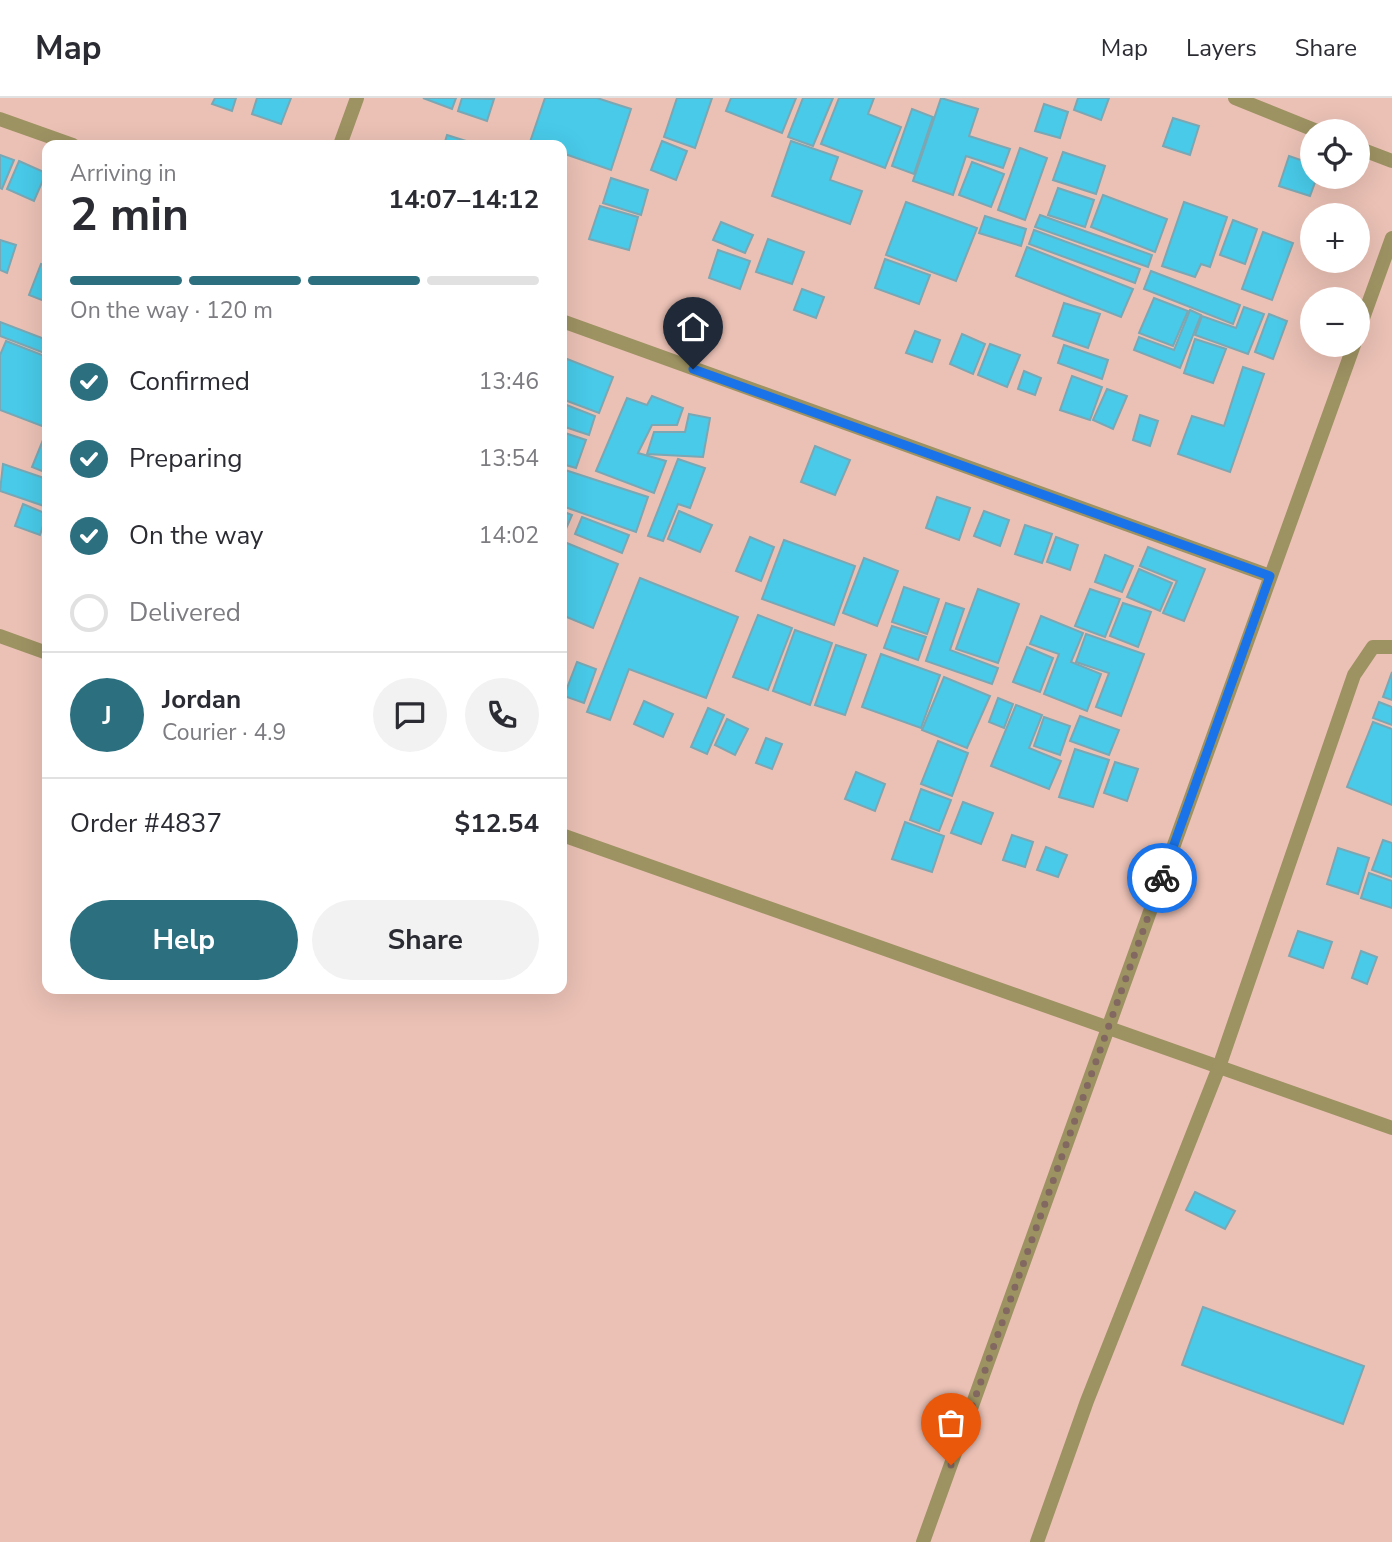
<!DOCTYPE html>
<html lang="en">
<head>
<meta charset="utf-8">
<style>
	:root { --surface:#fff; --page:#f2f2f3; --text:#2b2b33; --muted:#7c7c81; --line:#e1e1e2; --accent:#2c7080 }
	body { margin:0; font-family:"Nunito Sans",sans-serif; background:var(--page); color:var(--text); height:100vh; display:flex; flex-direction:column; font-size:26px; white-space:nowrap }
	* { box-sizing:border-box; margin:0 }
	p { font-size:23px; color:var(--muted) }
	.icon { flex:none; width:38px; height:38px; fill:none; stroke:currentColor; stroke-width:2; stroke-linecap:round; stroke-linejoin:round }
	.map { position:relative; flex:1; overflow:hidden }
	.sheet { position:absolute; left:42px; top:42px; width:525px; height:854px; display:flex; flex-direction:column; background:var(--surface); border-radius:14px; box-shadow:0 7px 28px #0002 }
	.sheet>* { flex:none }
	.tools { position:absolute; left:1300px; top:21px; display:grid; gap:14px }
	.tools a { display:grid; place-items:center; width:70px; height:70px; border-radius:50%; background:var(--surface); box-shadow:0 7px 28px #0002; font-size:35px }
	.pin { position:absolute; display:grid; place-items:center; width:60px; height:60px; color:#fff; margin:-72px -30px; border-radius:50% 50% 50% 0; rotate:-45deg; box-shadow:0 0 7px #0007 }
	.pin .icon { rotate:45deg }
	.courier { position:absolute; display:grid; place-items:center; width:70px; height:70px; margin:-35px; border:5px solid #1a73e8; border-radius:50%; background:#fff; color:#222; box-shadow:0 2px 9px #0007 }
	.head em { font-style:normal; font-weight:700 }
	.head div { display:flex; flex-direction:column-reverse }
	.head { display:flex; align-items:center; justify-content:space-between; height:119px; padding:0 28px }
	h1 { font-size:46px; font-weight:700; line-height:52px }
	.bar { display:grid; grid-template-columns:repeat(4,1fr); gap:10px 7px; align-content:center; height:84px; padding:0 28px }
	.bar i { height:9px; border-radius:5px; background:var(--line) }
	.bar .selected { background:var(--accent) }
	.bar p { grid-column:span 4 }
	.line { display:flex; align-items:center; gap:18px; padding:0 28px; border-top:2px solid var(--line) }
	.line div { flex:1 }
	.round { display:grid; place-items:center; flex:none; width:74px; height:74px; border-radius:37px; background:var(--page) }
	ol { padding:0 28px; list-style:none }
	li { display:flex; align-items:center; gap:21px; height:77px }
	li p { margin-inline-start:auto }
	li .icon { padding:7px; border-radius:50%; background:var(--accent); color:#fff; stroke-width:4 }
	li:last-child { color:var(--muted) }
	li i { width:38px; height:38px; border:4px solid var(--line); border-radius:50% }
	.cta { display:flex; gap:14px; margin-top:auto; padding:14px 28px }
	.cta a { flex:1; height:80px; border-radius:42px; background:var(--accent); color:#fff; font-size:28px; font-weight:700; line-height:80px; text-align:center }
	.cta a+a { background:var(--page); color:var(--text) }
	header { display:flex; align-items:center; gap:42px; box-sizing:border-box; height:98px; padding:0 35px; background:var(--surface); border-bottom:2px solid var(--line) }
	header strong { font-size:33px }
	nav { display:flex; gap:38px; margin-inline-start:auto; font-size:24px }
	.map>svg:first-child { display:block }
	.building { fill:#48cae8; stroke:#7aa7b3; stroke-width:2 }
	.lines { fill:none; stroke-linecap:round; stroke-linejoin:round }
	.minor { stroke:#9d9262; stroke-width:14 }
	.done { stroke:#826860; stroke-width:7; stroke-dasharray:0 12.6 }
	.route { stroke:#1a73e8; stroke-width:9 }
</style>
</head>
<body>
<header>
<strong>Map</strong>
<nav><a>Map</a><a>Layers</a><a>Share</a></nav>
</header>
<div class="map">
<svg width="1392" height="1444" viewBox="0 0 1392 1444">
	<rect width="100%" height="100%" fill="#ebc1b5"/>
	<g class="building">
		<polygon points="215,0 236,0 232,13 212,6"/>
		<polygon points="257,0 291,0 281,26 252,16"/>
		<polygon points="423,0 456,0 452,11"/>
		<polygon points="462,0 494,1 487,23 458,13"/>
		<polygon points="545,0 597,0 631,11 611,72 562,55 562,47 530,44"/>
		<polygon points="677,0 712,0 695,50 664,39"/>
		<polygon points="731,0 796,0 782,35 726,13"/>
		<polygon points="803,0 833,0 813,48 788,39"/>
		<polygon points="839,0 874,0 868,16 901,29 885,70 821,46"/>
		<polygon points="941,0 978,11 969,38 1010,51 1003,70 966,58 953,97 913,83"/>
		<polygon points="1078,0 1109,0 1101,22 1074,12"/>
		<polygon points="1044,6 1068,14 1060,40 1035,33"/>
		<polygon points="912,11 933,19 914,76 892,68"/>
		<polygon points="1173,20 1199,28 1190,57 1163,48"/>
		<polygon points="447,37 469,44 468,47 444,47"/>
		<polygon points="662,43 687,53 676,82 651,72"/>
		<polygon points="791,43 838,59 830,82 862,93 850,126 772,98"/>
		<polygon points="1020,50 1047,60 1025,122 998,112"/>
		<polygon points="1063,54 1105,68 1096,96 1053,82"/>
		<polygon points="0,57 14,62 2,91 0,90"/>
		<polygon points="1289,58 1312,66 1312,79 1317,79 1310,98 1279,88"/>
		<polygon points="19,63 46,75 34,103 7,91"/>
		<polygon points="972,64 1004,76 991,109 959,97"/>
		<polygon points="611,80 648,92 641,117 603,105"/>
		<polygon points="1058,90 1094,102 1085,129 1048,117"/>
		<polygon points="1103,97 1167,121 1155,154 1091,129"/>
		<polygon points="906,104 977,130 956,183 886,157"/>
		<polygon points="1184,104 1227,119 1210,169 1201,166 1195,179 1162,168"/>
		<polygon points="600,108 638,119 629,152 589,141"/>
		<polygon points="1040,117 1152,157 1148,169 1035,129"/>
		<polygon points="985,118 1026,131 1021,148 979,135"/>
		<polygon points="1233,122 1257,131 1245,166 1220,157"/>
		<polygon points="721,124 753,137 745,155 713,142"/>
		<polygon points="1034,132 1140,171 1135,185 1029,146"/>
		<polygon points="1263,134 1293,145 1272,202 1242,191"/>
		<polygon points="768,141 804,154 792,186 756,174"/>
		<polygon points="0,142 16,147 7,175 0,172"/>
		<polygon points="1027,149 1133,191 1121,219 1016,178"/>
		<polygon points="718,152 750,163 740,191 709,180"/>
		<polygon points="885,161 930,177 919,206 875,190"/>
		<polygon points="41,166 47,168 47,204 29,197"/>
		<polygon points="1151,173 1240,207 1233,226 1144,191"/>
		<polygon points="802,191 824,199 816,220 794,212"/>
		<polygon points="1154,200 1188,213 1173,248 1139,235"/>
		<polygon points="1064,205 1100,216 1088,250 1053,238"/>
		<polygon points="1244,209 1264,216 1248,256 1195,237 1202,218 1236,230"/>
		<polygon points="1190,212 1201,217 1180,270 1134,252 1139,239 1174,252"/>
		<polygon points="1269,216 1287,223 1273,261 1255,254"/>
		<polygon points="0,224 47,242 47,256 0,238"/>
		<polygon points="915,233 940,242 932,264 906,255"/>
		<polygon points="962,236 985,246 973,276 950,266"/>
		<polygon points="1195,241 1226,251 1213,285 1184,275"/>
		<polygon points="6,243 47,259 47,315 42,328 0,312 0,257"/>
		<polygon points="990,246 1020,257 1007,289 978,277"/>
		<polygon points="1064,247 1108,262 1102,281 1058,265"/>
		<polygon points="562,259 613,279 599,315 562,301"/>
		<polygon points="1243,269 1264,276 1230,374 1178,356 1192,318 1224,328"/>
		<polygon points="1024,273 1041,280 1035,297 1018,291"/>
		<polygon points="1072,278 1102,289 1090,322 1060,312"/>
		<polygon points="1107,291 1127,298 1113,331 1093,322"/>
		<polygon points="652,298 683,310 677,327 652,327 638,355 666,363 654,395 596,373 627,300 647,307"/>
		<polygon points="564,306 595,318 589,337 562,328"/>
		<polygon points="689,316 710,320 703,359 647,356 654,334 685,334"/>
		<polygon points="1140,317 1158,323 1150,348 1133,342"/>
		<polygon points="562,334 586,342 576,370 562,366"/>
		<polygon points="43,342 47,344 47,375 32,369"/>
		<polygon points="815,348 850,362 835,397 801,384"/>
		<polygon points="678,361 705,370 690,410 678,406 663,443 648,438"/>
		<polygon points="3,366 47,381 47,409 0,393"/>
		<polygon points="562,371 648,399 636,434 562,408"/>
		<polygon points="937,399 970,410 959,442 926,430"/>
		<polygon points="23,406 47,416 40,437 15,428"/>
		<polygon points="562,413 572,417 565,433 562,431"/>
		<polygon points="679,413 712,427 700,454 668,441"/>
		<polygon points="984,413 1009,422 1000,448 974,438"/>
		<polygon points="582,419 629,437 622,455 575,436"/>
		<polygon points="1025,427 1052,436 1042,465 1015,456"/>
		<polygon points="750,439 774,449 761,483 736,473"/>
		<polygon points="1056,439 1078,447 1070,472 1047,464"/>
		<polygon points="784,442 855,468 834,527 762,501"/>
		<polygon points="562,443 618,466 593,530 562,517"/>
		<polygon points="1148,449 1205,471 1184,523 1163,515 1177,483 1140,468"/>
		<polygon points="1105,457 1133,468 1122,494 1095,484"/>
		<polygon points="864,460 898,473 877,528 843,515"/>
		<polygon points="1139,471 1172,485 1160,513 1127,499"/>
		<polygon points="640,480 738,519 706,600 629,571 610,622 587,614"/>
		<polygon points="904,489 939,501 927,536 892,524"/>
		<polygon points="978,491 1019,506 998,565 956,551"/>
		<polygon points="1090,491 1120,501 1105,539 1075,528"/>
		<polygon points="946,505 964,511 950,552 998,570 992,586 926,563"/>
		<polygon points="1123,505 1151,514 1138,549 1110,538"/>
		<polygon points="758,517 792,530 768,592 733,579"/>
		<polygon points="1041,518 1083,535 1071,564 1101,576 1087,613 1044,596 1059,556 1030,546"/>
		<polygon points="892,528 926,539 918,562 884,550"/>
		<polygon points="795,532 832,545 810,607 773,593"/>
		<polygon points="1086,536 1144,556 1121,618 1096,609 1109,575 1076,564"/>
		<polygon points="836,547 866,557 845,617 815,607"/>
		<polygon points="1027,549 1053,560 1040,594 1013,584"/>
		<polygon points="881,556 940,577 921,630 862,609"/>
		<polygon points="577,564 596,571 584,605 564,598"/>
		<polygon points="1392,574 1392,602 1383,599"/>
		<polygon points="944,579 990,598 967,650 922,632"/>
		<polygon points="998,600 1013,606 1004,630 989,624"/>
		<polygon points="644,603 673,616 663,639 634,626"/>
		<polygon points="1379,604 1392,609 1392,627 1373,620"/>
		<polygon points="1016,607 1042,617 1029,650 1061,663 1049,691 991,668"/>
		<polygon points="708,610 724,617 707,656 691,649"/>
		<polygon points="1080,618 1119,632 1109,657 1070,643"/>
		<polygon points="1044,619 1070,628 1060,657 1034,648"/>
		<polygon points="727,621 748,631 735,657 715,647"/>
		<polygon points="1373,624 1392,631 1392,707 1347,689"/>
		<polygon points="766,640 782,646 772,671 756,665"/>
		<polygon points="938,643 968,655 952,698 921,686"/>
		<polygon points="1075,651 1109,662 1093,709 1059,699"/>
		<polygon points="1115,664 1138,671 1127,703 1104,695"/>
		<polygon points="856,674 885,686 875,713 845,701"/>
		<polygon points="921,691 951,702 939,733 910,722"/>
		<polygon points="963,704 993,715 981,746 951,735"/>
		<polygon points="905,724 944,738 932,774 892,761"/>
		<polygon points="1012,737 1033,744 1025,769 1003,762"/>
		<polygon points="1383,742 1392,745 1392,779 1372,772"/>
		<polygon points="1046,749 1067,757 1058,779 1037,772"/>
		<polygon points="1338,750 1369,760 1358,796 1327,786"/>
		<polygon points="1369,775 1392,783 1392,810 1361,800"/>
		<polygon points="1298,833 1332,844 1323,870 1289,858"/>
		<polygon points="1361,853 1377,859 1367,886 1352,880"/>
		<polygon points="1195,1094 1235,1113 1225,1131 1186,1112"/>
		<polygon points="1203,1209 1364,1268 1343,1326 1182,1267"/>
	</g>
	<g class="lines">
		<g class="minor">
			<polyline points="1235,0 1317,33"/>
			<polyline points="0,21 73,47"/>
			<polyline points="340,47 357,0"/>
			<polyline points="1358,50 1392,63"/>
			<polyline points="562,223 1270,478"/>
			<polyline points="1358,234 1392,140"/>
			<polyline points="0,538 47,555"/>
			<polyline points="562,737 1392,1030"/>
			<polyline points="923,1444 1354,247"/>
			<polyline points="1037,1444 1087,1303 1219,969 1354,577 1373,549 1392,549"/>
		</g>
	</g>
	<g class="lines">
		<polyline class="done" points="951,1367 1162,780"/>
		<polyline class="route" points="693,271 1270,478 1162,780"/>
	</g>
</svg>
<div class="tools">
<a><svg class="icon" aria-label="locate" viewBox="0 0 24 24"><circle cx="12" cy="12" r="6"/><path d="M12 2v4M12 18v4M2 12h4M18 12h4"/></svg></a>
<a>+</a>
<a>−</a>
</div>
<div class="pin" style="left:951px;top:1367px;background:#ea580c"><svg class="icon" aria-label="bag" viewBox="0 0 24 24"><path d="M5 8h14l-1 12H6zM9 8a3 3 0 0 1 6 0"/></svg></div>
<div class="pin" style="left:693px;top:271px;background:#1f2937"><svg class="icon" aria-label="home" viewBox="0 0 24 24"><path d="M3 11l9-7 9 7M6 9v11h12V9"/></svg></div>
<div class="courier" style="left:1162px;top:780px"><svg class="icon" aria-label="bike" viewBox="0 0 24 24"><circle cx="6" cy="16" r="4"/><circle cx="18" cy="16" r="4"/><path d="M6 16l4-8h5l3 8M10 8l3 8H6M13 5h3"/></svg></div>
<section class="sheet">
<div class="head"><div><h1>2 min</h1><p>Arriving in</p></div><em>14:07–14:12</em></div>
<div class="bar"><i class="selected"></i><i class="selected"></i><i class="selected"></i><i></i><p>On the way · 120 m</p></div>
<ol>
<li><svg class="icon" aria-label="check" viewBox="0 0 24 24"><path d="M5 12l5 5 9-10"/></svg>Confirmed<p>13:46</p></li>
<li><svg class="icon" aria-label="check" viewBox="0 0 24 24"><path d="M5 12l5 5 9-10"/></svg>Preparing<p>13:54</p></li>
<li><svg class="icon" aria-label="check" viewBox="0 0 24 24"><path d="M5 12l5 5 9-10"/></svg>On the way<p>14:02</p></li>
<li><i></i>Delivered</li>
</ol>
<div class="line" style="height:126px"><b class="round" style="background:var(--accent);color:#fff">J</b><div><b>Jordan</b><p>Courier · 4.9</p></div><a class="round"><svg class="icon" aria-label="chat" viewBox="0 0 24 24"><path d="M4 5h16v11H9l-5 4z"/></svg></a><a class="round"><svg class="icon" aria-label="phone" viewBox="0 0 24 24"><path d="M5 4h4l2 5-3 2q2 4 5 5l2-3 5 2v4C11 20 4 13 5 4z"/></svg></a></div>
<div class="line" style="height:91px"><div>Order #4837</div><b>$12.54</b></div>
<div class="cta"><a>Help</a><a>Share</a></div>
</section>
</div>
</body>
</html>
